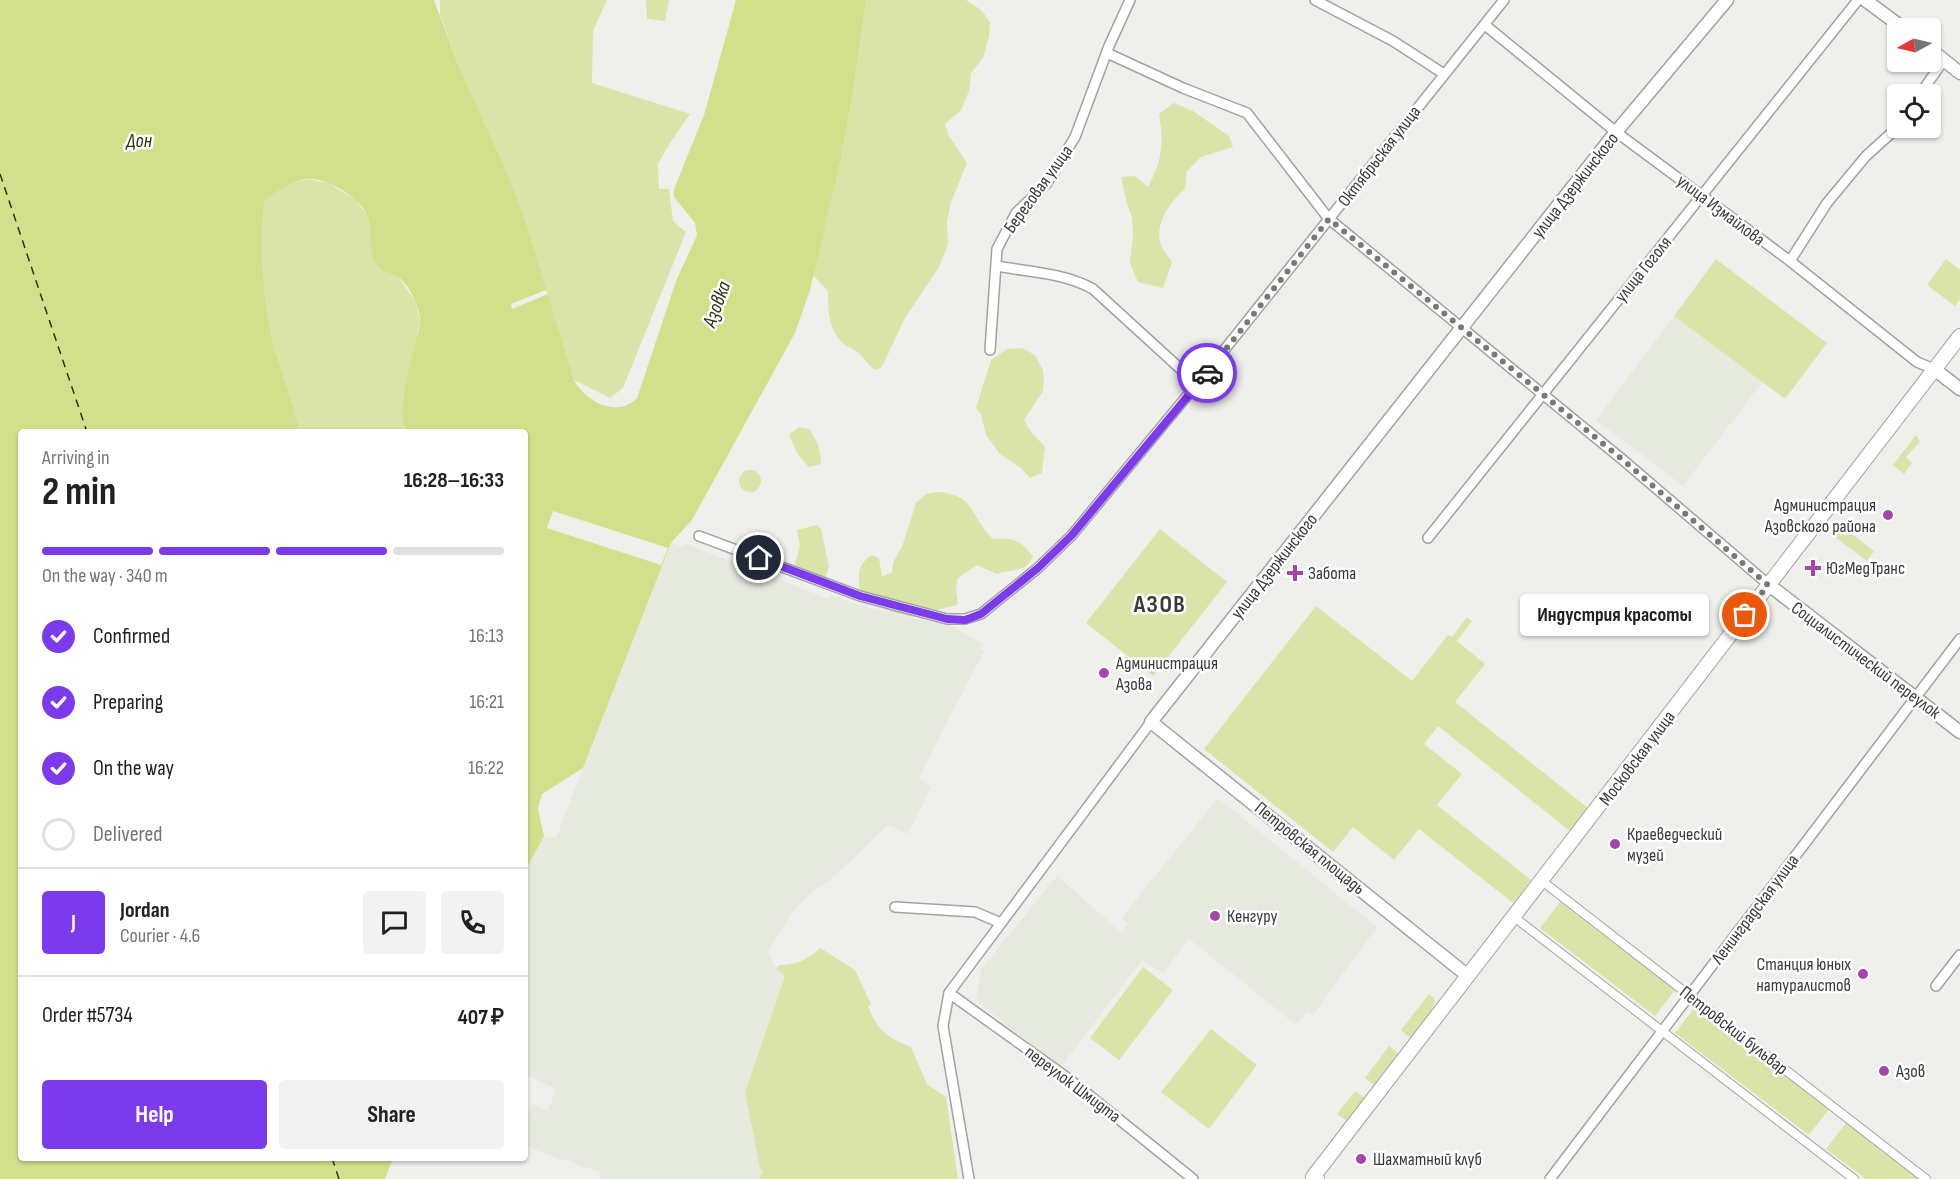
<!DOCTYPE html>
<html lang="en">
<head>
<meta charset="utf-8">
<style>
	:root { --surface:#fff; --page:#f2f2f2; --text:#202124; --muted:#757577; --line:#e0e0e0; --accent:#7c3aed }
	body { margin:0; font-family:"Sofia Sans Condensed",sans-serif; background:var(--page); color:var(--text); height:100vh; display:flex; flex-direction:column; font-size:22px; white-space:nowrap }
	* { box-sizing:border-box; margin:0 }
	p { font-size:20px; color:var(--muted) }
	.icon { flex:none; width:33px; height:33px; fill:none; stroke:currentColor; stroke-width:2; stroke-linecap:round; stroke-linejoin:round }
	.map { position:relative; flex:1; overflow:hidden }
	.side { position:absolute; left:18px; top:429px; width:510px; height:732px; display:flex; flex-direction:column; background:var(--surface); border-radius:6px; box-shadow:0 2px 4px #0004 }
	.side>* { flex:none }
	.needle { width:39px; rotate:262deg }
	.controls { position:absolute; left:1887px; top:18px; display:grid; gap:12px }
	.controls a { display:grid; place-items:center; width:54px; height:54px; border-radius:6px; background:var(--surface); box-shadow:0 2px 4px #0004; font-size:30px }
	.pin { position:absolute; display:grid; place-items:center; width:51px; height:51px; color:#fff; margin:-26px; border:3px solid #fff; border-radius:50%; box-shadow:0 2px 6px #0007 }
	.courier { position:absolute; display:grid; place-items:center; width:60px; height:60px; margin:-30px; border:4px solid #7c3aed; border-radius:50%; background:#fff; color:#222; box-shadow:0 2px 8px #0007 }
	.bubble { position:absolute; height:42px; border-radius:6px; background:var(--surface); box-shadow:0 2px 4px #0004; font-size:20px; font-weight:700; line-height:42px; text-align:center }
	.summary em { font-style:normal; font-weight:700 }
	.summary div { display:flex; flex-direction:column-reverse }
	.summary { display:flex; align-items:center; justify-content:space-between; height:102px; padding:0 24px }
	h1 { font-size:39px; font-weight:700; line-height:45px }
	.bar { display:grid; grid-template-columns:repeat(4,1fr); gap:9px 6px; align-content:center; height:72px; padding:0 24px }
	.bar i { height:8px; border-radius:4px; background:var(--line) }
	.bar .current { background:var(--accent) }
	.bar p { grid-column:span 4 }
	.line { display:flex; align-items:center; gap:15px; padding:0 24px; border-top:2px solid var(--line) }
	.line div { flex:1 }
	.round { display:grid; place-items:center; flex:none; width:63px; height:63px; border-radius:6px; background:var(--page) }
	ol { padding:0 24px; list-style:none }
	li { display:flex; align-items:center; gap:18px; height:66px }
	li p { margin-inline-start:auto }
	li .icon { padding:6px; border-radius:50%; background:var(--accent); color:#fff; stroke-width:4 }
	li:last-child { color:var(--muted) }
	li i { width:33px; height:33px; border:3px solid var(--line); border-radius:50% }
	.button { display:flex; gap:12px; margin-top:auto; padding:12px 24px }
	.button a { flex:1; height:69px; border-radius:6px; background:var(--accent); color:#fff; font-size:24px; font-weight:700; line-height:69px; text-align:center }
	.button a+a { background:var(--page); color:var(--text) }
	.map>svg:first-child { display:block }
	.built { fill:#e6e9dd }
	.green { fill:#dae4a8 }
	.water { fill:#d3e08b }
	.pier { fill:#eff0ec }
	.lines { fill:none; stroke-linecap:round; stroke-linejoin:round }
	.ferry { stroke:#2d320d; stroke-width:1.5; stroke-dasharray:8 6; stroke-linecap:butt }
	.pedestrian-casing { stroke:#a2a39f; stroke-width:10 }
	.minor-casing { stroke:#a2a39f; stroke-width:12 }
	.tertiary-casing { stroke:#a2a39f; stroke-width:15 }
	.secondary-casing { stroke:#a2a39f; stroke-width:16 }
	.pedestrian { stroke:#fff; stroke-width:8 }
	.minor { stroke:#fff; stroke-width:9 }
	.tertiary { stroke:#fff; stroke-width:12 }
	.secondary { stroke:#fff; stroke-width:14 }
	.done { stroke:#797a77; stroke-width:6; stroke-dasharray:0 10.8 }
	.route { stroke:#7c3aed; stroke-width:8 }
	.poi-dot { fill:#a644ab; stroke:#fff; stroke-width:2 }
	.labels { text-anchor:middle; stroke-width:5; stroke-linejoin:round; paint-order:stroke }
	.street-label { font-size:18px; fill:#393a38; stroke:#fff }
	.poi-label { font-size:18px; fill:#393a38; stroke:#fff; text-anchor:start }
	.water-label { font-size:20px; font-style:italic; fill:#2d320d; stroke:#fff }
	.district-label { font-size:24px; font-weight:bold; letter-spacing:1.5px; fill:#3a3b37; stroke:#fff }
</style>
</head>
<body>
<div class="map">
<svg width="1960" height="1179" viewBox="0 0 1960 1179">
	<rect width="100%" height="100%" fill="#eff0ec"/>
	<g class="built">
		<polygon points="1674,316 1762,382 1683,486 1596,420"/>
		<polygon points="671,543 684,547 686,544 829,599 830,595 872,609 874,608 887,611 887,613 953,626 982,644 979,647 984,651 919,777 931,788 908,834 888,825 828,882 813,890 794,910 768,952 776,969 785,976 745,1092 760,1169 763,1170 759,1179 600,1179 601,1173 588,1167 586,1169 568,1159 562,1160 525,1146 525,1123 533,1104 548,1111 556,1089 525,1074 525,871 544,836 556,838"/>
		<polygon points="1218,798 1377,927 1313,1015 1308,1013 1295,1024 1189,939 1163,973 1142,960 1061,1067 976,1001 981,969 1057,876 1121,932 1128,925 1122,917"/>
	</g>
	<g class="green">
		<polygon points="440,0 607,0 593,31 592,83 690,114 672,140 658,164 659,189 669,189 673,221 686,232 623,388 610,398 574,380 528,228 507,172 459,67 440,14"/>
		<polygon points="646,0 669,0 665,21 647,19"/>
		<path d="M 866,0 L 966,0 L 981,10 L 990,22 L 989,37 L 983,58 L 971,73 L 969,91 L 961,110 L 945,124 L 949,136 L 967,163 L 951,202 L 947,222 L 948,244 L 939,267 L 905,318 L 882,367 L 876,370 C 868,366 866,360 860,354 C 855,349 849,348 844,344 C 828,330 828,310 828,291 L 813,275 L 841,159 L 854,87 Z"/>
		<path d="M 1174,103 L 1193,111 L 1229,136 L 1233,147 L 1201,157 L 1187,171 L 1185,189 C 1170,202 1154,224 1161,245 C 1163,251 1169,257 1172,262 L 1163,288 L 1138,282 L 1130,263 L 1133,235 L 1132,217 L 1127,204 L 1121,177 L 1135,176 L 1148,187 C 1162,161 1164,144 1159,114 Z"/>
		<path d="M 307,179 L 328,183 L 355,199 L 368,216 L 372,250 L 378,265 L 398,277 L 416,302 L 420,322 L 410,368 L 404,429 L 407,432 L 300,432 C 294,406 285,382 277,356 C 264,316 258,241 265,199 L 287,184 Z"/>
		<polygon points="1716,259 1827,343 1785,399 1674,316"/>
		<polygon points="1946,259 1960,270 1960,299 1955,306 1927,285"/>
		<polygon points="1022,348 1035,355 1043,370 1044,381 1043,391 1024,420 1031,432 1045,447 1042,473 1030,478 1021,468 1000,454 986,435 981,414 976,408 991,360 1007,349"/>
		<path d="M 799,427 L 809,429 C 817,441 821,449 821,464 L 809,467 L 798,455 L 789,435 Z"/>
		<polygon points="1916,435 1920,442 1906,457 1912,463 1904,474 1893,465"/>
		<circle cx="750" cy="481" r="11"/>
		<path d="M 937,492 C 978,495 969,517 993,539 C 1013,537 1020,540 1033,556 C 1025,574 1013,568 997,574 L 977,565 L 958,578 L 956,589 L 958,605 L 939,609 L 927,615 L 913,617 L 891,612 L 860,596 C 859,577 855,566 872,555 L 879,558 L 882,577 L 892,572 L 893,563 L 903,544 L 916,503 L 926,494 Z"/>
		<polygon points="817,525 821,529 829,567 824,581 798,576 795,563 800,546 797,530"/>
		<polygon points="1843,527 1874,551 1867,561 1835,537"/>
		<polygon points="1160,529 1227,582 1153,676 1086,623"/>
		<polygon points="1316,606 1412,681 1448,635 1452,637 1467,617 1472,621 1457,641 1485,664 1455,702 1588,808 1570,831 1438,726 1424,744 1462,774 1437,805 1531,880 1513,903 1419,829 1394,860 1353,827 1333,852 1204,749"/>
		<polygon points="1560,902 1675,990 1655,1016 1540,928"/>
		<path d="M 820,948 L 855,970 L 871,1004 L 868,1007 C 880,1033 885,1036 911,1047 L 927,1084 L 946,1097 L 958,1179 L 759,1179 L 763,1171 L 760,1169 L 745,1092 L 785,976 L 776,969 L 779,965 C 796,965 807,960 820,948 Z"/>
		<polygon points="1143,967 1173,990 1119,1060 1090,1038"/>
		<polygon points="1429,994 1434,998 1435,1001 1432,1010 1410,1038 1401,1030"/>
		<polygon points="1695,1007 1829,1109 1809,1135 1675,1033"/>
		<polygon points="1211,1029 1257,1065 1209,1129 1161,1092"/>
		<polygon points="1389,1046 1398,1053 1374,1085 1365,1078"/>
		<polygon points="1355,1091 1365,1098 1347,1121 1337,1114"/>
		<polygon points="1846,1123 1911,1173 1919,1179 1866,1179 1826,1149"/>
	</g>
	<path class="water" d="M 0,0 L 434,0 L 459,67 L 507,172 L 528,228 L 574,380 C 585,401 617,419 637,398 L 676,281 L 697,235 L 695,223 L 674,197 L 674,189 L 704,115 L 736,0 L 866,0 L 854,87 L 841,159 L 810,290 L 795,333 L 692,520 L 671,543 L 583,768 L 542,794 L 538,809 L 544,836 L 525,871 L 525,432 L 407,432 C 394,416 412,359 416,339 C 418,334 420,327 420,321 C 420,307 410,286 398,277 C 392,273 383,272 378,266 C 367,253 372,232 368,217 C 362,198 325,176 305,179 C 289,182 277,191 265,200 C 258,241 264,316 277,356 C 285,382 294,406 300,432 L 21,432 L 21,1158 L 393,1158 L 385,1179 L 0,1179 Z"/>
	<g class="pier">
		<polygon points="546,290 548,294 512,309 511,304"/>
		<polygon points="553,511 668,548 661,565 547,528"/>
	</g>
	<g class="lines">
		<g class="ferry">
			<polyline points="0,174 87,432"/>
			<polyline points="332,1158 339,1179"/>
		</g>
		<defs>
			<g id="pedestrian">
				<polyline points="1542,881 1926,1179"/>
				<polyline points="1514,917 1854,1179"/>
			</g>
			<g id="minor">
				<polyline points="1315,0 1393,41 1444,74"/>
				<polyline points="1485,25 1616,132 1790,261 1917,362 1934,369"/>
				<polyline points="1107,53 1183,88 1247,113 1329,219 1623,460 1769,585"/>
				<polyline points="1920,94 1944,60"/>
				<polyline points="1790,261 1827,203 1866,156 1898,127"/>
				<path d="M 997,266 C 1029,272 1065,273 1093,289 L 1197,384"/>
				<polyline points="990,350 997,249 1016,213 1047,183 1075,137 1109,46 1130,0"/>
				<polyline points="699,536 860,596 947,619 965,619 981,614 1038,568 1072,535 1197,384 1504,0"/>
				<polyline points="1428,538 1858,0"/>
				<polyline points="895,907 975,912 1001,923"/>
				<polyline points="1936,986 1960,955"/>
				<polyline points="949,993 1069,1079 1193,1179"/>
				<polyline points="969,1179 943,1026 949,993 1151,722"/>
				<polyline points="1550,1179 1960,639"/>
			</g>
			<g id="tertiary">
				<polyline points="1865,0 1903,28"/>
				<polyline points="1930,49 1960,73"/>
				<polyline points="1934,369 1960,389"/>
				<polyline points="1769,585 1960,732"/>
				<polyline points="1468,976 1151,722 1616,132 1727,0"/>
			</g>
			<path id="secondary" d="M 1317,1179 L 1313,1177 L 1350,1129 C 1553,864 1758,601 1960,336"/>
		</defs>
		<use href="#pedestrian" class="pedestrian-casing"/>
		<use href="#minor" class="minor-casing"/>
		<use href="#tertiary" class="tertiary-casing"/>
		<use href="#secondary" class="secondary-casing"/>
		<use href="#pedestrian" class="pedestrian"/>
		<use href="#minor" class="minor"/>
		<use href="#tertiary" class="tertiary"/>
		<use href="#secondary" class="secondary"/>
	</g>
	<g class="lines">
		<polyline class="done" points="1207,373 1329,219 1623,460 1768,585 1745,615"/>
		<polyline class="route" points="759,558 860,596 947,619 965,620 981,614 1038,568 1072,535 1207,373"/>
	</g>
	<g class="poi-dot">
		<circle cx="1888" cy="515" r="6"/>
		<path d="M1810 559h6v6h6v6h-6v6h-6v-6h-6v-6h6z"/>
		<path d="M1292 564h6v6h6v6h-6v6h-6v-6h-6v-6h6z"/>
		<circle cx="1104" cy="673" r="6"/>
		<circle cx="1615" cy="844" r="6"/>
		<circle cx="1215" cy="916" r="6"/>
		<circle cx="1863" cy="974" r="6"/>
		<circle cx="1884" cy="1071" r="6"/>
		<circle cx="1361" cy="1159" r="6"/>
	</g>
	<g class="labels">
		<g class="street-label">
			<text transform="translate(1379 156) rotate(-52)" y="6">Октябрьская улица</text>
			<text transform="translate(1575 185) rotate(-52)" y="6">улица Дзержинского</text>
			<text transform="translate(1038 189) rotate(-54)" y="6">Береговая улица</text>
			<text transform="translate(1721 210) rotate(37)" y="6">улица Измайлова</text>
			<text transform="translate(1643 269) rotate(-51)" y="6">улица Гоголя</text>
			<text transform="translate(1274 566) rotate(-52)" y="6">улица Дзержинского</text>
			<text transform="translate(1866 660) rotate(37)" y="6">Социалистический переулок</text>
			<text transform="translate(1637 758) rotate(-53)" y="6">Московская улица</text>
			<text transform="translate(1310 848) rotate(39)" y="6">Петровская площадь</text>
			<text transform="translate(1755 909) rotate(-53)" y="6">Ленинградская улица</text>
			<text transform="translate(1734 1030) rotate(38)" y="6">Петровский бульвар</text>
			<text transform="translate(1073 1084) rotate(37)" y="6">переулок Шмидта</text>
		</g>
		<g class="poi-label">
			<text x="1876" y="511" text-anchor="end">Администрация<tspan x="1876" dy="21">Азовского района</tspan></text>
			<text x="1826" y="574">ЮгМедТранс</text>
			<text x="1308" y="579">Забота</text>
			<text x="1116" y="669">Администрация<tspan x="1116" dy="21">Азова</tspan></text>
			<text x="1627" y="840">Краеведческий<tspan x="1627" dy="21">музей</tspan></text>
			<text x="1227" y="922">Кенгуру</text>
			<text x="1851" y="970" text-anchor="end">Станция юных<tspan x="1851" dy="21">натуралистов</tspan></text>
			<text x="1896" y="1077">Азов</text>
			<text x="1373" y="1165">Шахматный клуб</text>
		</g>
		<g class="water-label">
			<text x="139" y="147">Дон</text>
			<text transform="translate(716 304) rotate(-70)" y="7">Азовка</text>
		</g>
		<g class="district-label">
			<text x="1160" y="612">АЗОВ</text>
		</g>
	</g>
</svg>
<div class="controls">
<a><svg class="needle" viewBox="-14 -14 28 28"><path d="M0-13l5 13h-10z" fill="#e53935"/><path d="M0 13l5-13h-10z" fill="#757577"/></svg></a>
<a><svg class="icon" aria-label="locate" viewBox="0 0 24 24"><circle cx="12" cy="12" r="6"/><path d="M12 2v4M12 18v4M2 12h4M18 12h4"/></svg></a>
</div>
<div class="pin" style="left:1745px;top:615px;background:#ea580c"><svg class="icon" aria-label="bag" viewBox="0 0 24 24"><path d="M5 8h14l-1 12H6zM9 8a3 3 0 0 1 6 0"/></svg></div>
<div class="pin" style="left:759px;top:558px;background:#1f2937"><svg class="icon" aria-label="home" viewBox="0 0 24 24"><path d="M3 11l9-7 9 7M6 9v11h12V9"/></svg></div>
<div class="courier" style="left:1207px;top:373px"><svg class="icon" aria-label="car" viewBox="0 0 24 24"><path d="M5 17H2v-5l4-1 3-4h7l3 4 3 1v5h-3M9 17h6M6 11h13"/><circle cx="7" cy="17" r="2"/><circle cx="17" cy="17" r="2"/></svg></div>
<div class="bubble" style="left:1520px;top:594px;width:189px">Индустрия красоты</div>
<section class="side">
<div class="summary"><div><h1>2 min</h1><p>Arriving in</p></div><em>16:28–16:33</em></div>
<div class="bar"><i class="current"></i><i class="current"></i><i class="current"></i><i></i><p>On the way · 340 m</p></div>
<ol>
<li><svg class="icon" aria-label="check" viewBox="0 0 24 24"><path d="M5 12l5 5 9-10"/></svg>Confirmed<p>16:13</p></li>
<li><svg class="icon" aria-label="check" viewBox="0 0 24 24"><path d="M5 12l5 5 9-10"/></svg>Preparing<p>16:21</p></li>
<li><svg class="icon" aria-label="check" viewBox="0 0 24 24"><path d="M5 12l5 5 9-10"/></svg>On the way<p>16:22</p></li>
<li><i></i>Delivered</li>
</ol>
<div class="line" style="height:108px"><b class="round" style="background:var(--accent);color:#fff">J</b><div><b>Jordan</b><p>Courier · 4.6</p></div><a class="round"><svg class="icon" aria-label="chat" viewBox="0 0 24 24"><path d="M4 5h16v11H9l-5 4z"/></svg></a><a class="round"><svg class="icon" aria-label="phone" viewBox="0 0 24 24"><path d="M5 4h4l2 5-3 2q2 4 5 5l2-3 5 2v4C11 20 4 13 5 4z"/></svg></a></div>
<div class="line" style="height:78px"><div>Order #5734</div><b>407 ₽</b></div>
<div class="button"><a>Help</a><a>Share</a></div>
</section>
</div>
</body>
</html>
